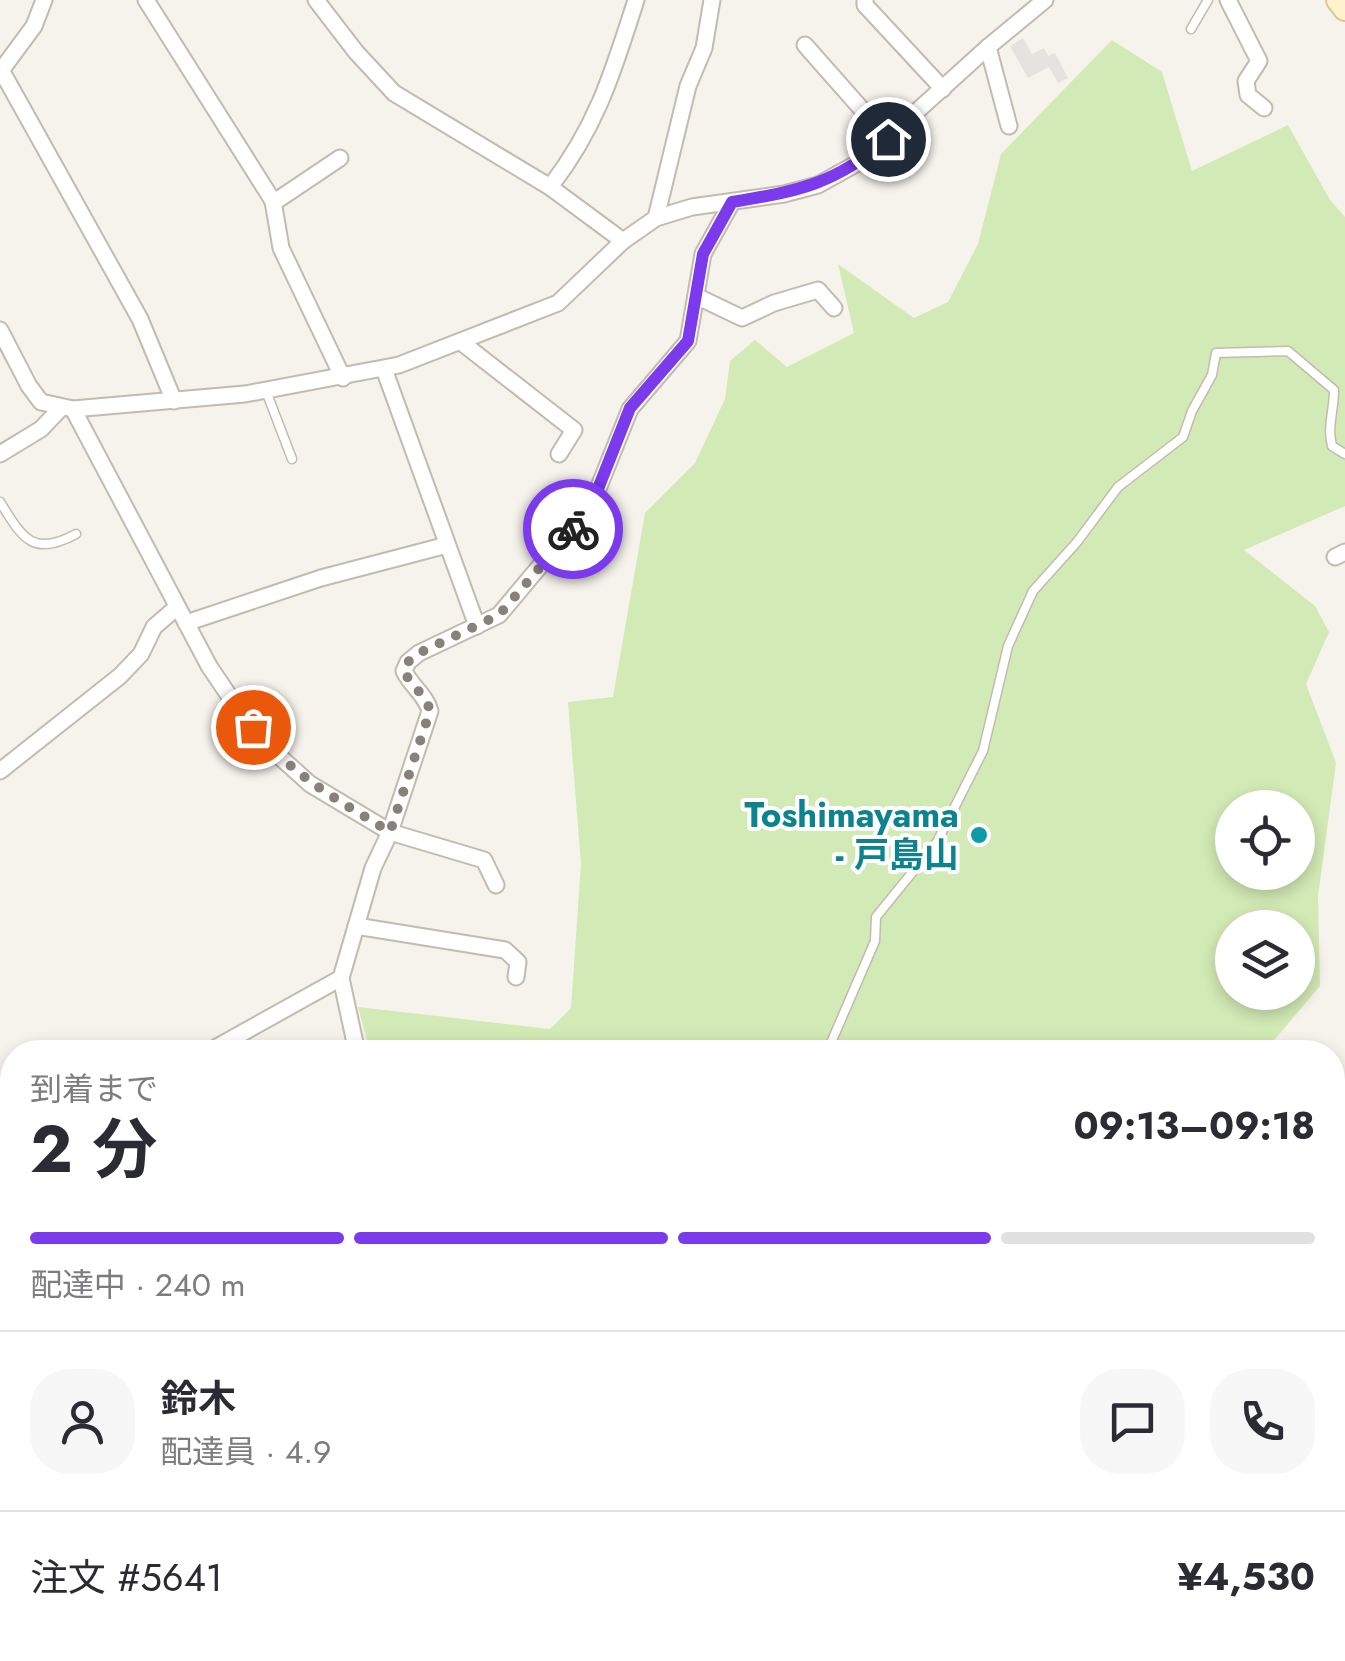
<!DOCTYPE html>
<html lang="ja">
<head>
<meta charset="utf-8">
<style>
	:root { --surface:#fff; --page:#f7f7f7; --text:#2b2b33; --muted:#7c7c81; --line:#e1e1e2; --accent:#7c3aed }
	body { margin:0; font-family:Jost,"Noto Sans JP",sans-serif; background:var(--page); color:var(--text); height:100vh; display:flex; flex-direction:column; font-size:38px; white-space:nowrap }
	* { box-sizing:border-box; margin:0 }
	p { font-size:32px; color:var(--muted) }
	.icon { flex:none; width:55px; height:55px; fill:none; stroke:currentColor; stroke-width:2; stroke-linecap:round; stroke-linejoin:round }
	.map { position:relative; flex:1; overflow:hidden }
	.sheet { position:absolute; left:0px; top:1040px; width:1345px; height:622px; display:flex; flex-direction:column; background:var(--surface); border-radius:40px 40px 0 0; box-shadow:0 5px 15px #0003 }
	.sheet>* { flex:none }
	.buttons { position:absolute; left:1215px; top:790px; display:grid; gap:20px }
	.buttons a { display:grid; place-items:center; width:100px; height:100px; border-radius:50%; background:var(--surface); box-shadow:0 5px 15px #0003; font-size:50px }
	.pin { position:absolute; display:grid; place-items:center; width:85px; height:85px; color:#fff; margin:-42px; border:5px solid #fff; border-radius:50%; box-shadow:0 2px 10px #0007 }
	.courier { position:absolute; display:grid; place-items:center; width:100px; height:100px; margin:-50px; border:8px solid #7c3aed; border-radius:50%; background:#fff; color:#222; box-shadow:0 2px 12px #0007 }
	.summary em { font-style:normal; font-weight:700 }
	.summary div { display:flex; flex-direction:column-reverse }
	.summary { display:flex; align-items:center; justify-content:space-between; height:170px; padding:0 30px }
	h1 { font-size:65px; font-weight:700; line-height:75px }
	.bar { display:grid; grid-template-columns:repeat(4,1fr); gap:15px 10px; align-content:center; height:120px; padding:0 30px }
	.bar i { height:12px; border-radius:8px; background:var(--line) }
	.bar .active { background:var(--accent) }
	.bar p { grid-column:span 4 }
	.line { display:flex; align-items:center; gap:25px; padding:0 30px; border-top:2px solid var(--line) }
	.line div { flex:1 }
	.round { display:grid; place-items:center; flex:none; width:105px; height:105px; border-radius:40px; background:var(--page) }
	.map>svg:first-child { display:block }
	.green { fill:#d2eab5; fill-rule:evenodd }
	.parking { fill:#e5e3e0 }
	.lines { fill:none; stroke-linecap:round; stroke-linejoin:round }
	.lane-casing { stroke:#c2bbae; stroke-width:11 }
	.street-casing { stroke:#c2bbae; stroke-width:19 }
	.secondary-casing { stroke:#d6c79b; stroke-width:26 }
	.lane { stroke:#fff; stroke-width:8 }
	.street { stroke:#fff; stroke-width:15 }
	.secondary { stroke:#fff3cd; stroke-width:22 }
	.done { stroke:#878178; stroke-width:10; stroke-dasharray:0 18 }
	.route { stroke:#7c3aed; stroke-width:12 }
	.culture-dot { fill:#0f9aa8; stroke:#fff; stroke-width:4 }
	.labels { text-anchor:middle; stroke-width:8; stroke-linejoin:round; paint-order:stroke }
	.culture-label { font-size:35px; font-weight:bold; fill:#0d838f; stroke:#fff; text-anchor:end }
</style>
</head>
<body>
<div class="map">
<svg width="1345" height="1661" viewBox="0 0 1345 1661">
	<rect width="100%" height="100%" fill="#f6f3ec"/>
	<g class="green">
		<path d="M 1112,40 L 1162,72 L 1192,171 L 1288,125 L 1330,200 L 1345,217 L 1345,506 L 1244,550 L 1315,606 L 1329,632 L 1306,684 L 1336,763 L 1318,896 L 1320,986 L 1264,1052 L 370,1052 L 358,1007 L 550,1029 L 571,1008 L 581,864 L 568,702 L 613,697 L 645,513 L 695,463 L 725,399 L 730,361 L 755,340 L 787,367 L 854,333 L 838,264 L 914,318 L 948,302 L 978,244 L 1001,154 ZM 1232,808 L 1298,808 L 1298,872 L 1232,872 ZM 1232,928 L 1298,928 L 1298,992 L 1232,992 Z"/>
		<polygon points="793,1650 1105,1650 1100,1661 798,1661"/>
	</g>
	<polygon class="parking" points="1023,38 1032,54 1044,48 1048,56 1055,53 1068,78 1058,83 1049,67 1028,78 1010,46"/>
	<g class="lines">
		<defs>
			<g id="lane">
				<polyline points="1191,29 1208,0"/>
				<polyline points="266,391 292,459"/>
				<path d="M 0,502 C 22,537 32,558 76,534"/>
				<path d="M 827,1052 L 875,941 L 876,917 L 937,842 L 983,751 L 1008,646 L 1033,591 L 1077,542 L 1118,487 L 1183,437 L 1192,411 L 1212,375 L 1216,353 L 1288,351 L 1334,390 C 1334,410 1327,427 1332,446 L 1345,454"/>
			</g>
			<g id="street">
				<polyline points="146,0 273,201 281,248 343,378"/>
				<polyline points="316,0 356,52 394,93 550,187 623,241"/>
				<polyline points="865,0 865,5 943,89"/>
				<polyline points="1228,0 1259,61 1246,81 1248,95 1264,108"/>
				<polyline points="805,45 888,139"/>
				<polyline points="988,47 1009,126"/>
				<polyline points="0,68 140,319 174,401"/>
				<polyline points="0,72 34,26 44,0"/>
				<path d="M 550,187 C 597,126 613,72 636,0"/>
				<polyline points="273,203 340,158"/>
				<polyline points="656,218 688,86 704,48 712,0"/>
				<polyline points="696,296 742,318 774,303 818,290 834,308"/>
				<polyline points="0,330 29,386 41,402 73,409 245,394 399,365 558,303 623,241 656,218 692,207 784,194 818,185 863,160 988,47 1045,0"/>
				<polyline points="461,342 574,430 559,454"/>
				<polyline points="384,369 477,626"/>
				<polyline points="73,409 209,666 236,706 270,748 310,784 390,832 484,860 496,885"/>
				<polyline points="0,454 41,429 61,408"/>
				<polyline points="1335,557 1345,552"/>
				<polyline points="186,623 321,578 447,545"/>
				<polyline points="0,771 120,676 141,654 154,627 177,607"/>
				<polyline points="356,926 505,950 518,962 516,977"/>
				<polyline points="208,1052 341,978"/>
				<path d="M 357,1052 L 341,978 L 373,868 L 390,832 L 430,711 C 426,695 411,686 404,671 L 408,662 L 419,653 L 499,615 L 592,504 L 630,409 L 688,341 L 703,254 L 732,202"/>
				<polyline points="0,1174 12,1167"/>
				<polyline points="1332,1184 1345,1179"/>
				<polyline points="1332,1275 1345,1299"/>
				<polyline points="1332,1386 1345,1379"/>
				<polyline points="580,1650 584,1661"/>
				<polyline points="1198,1650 1220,1661"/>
				<polyline points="1104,1661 1112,1650"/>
			</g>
			<polyline id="secondary" points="1338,0 1345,9"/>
		</defs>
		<use href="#lane" class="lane-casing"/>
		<use href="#street" class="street-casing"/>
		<use href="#secondary" class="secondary-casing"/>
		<use href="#lane" class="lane"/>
		<use href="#street" class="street"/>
		<use href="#secondary" class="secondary"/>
	</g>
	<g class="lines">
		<path class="done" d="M 253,727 C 295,778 335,798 390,832 L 430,711 C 426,695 411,686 404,671 L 408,662 L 419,653 L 499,615 L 573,529"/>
		<path class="route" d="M 573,529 L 592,504 L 630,408 L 688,341 L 703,254 L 732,202 C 799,191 835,184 888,139"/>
	</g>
	<circle class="culture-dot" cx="979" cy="835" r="10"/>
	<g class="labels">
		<g class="culture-label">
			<text x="959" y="827">Toshimayama<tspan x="959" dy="40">- 戸島山</tspan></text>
		</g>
	</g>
</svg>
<div class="buttons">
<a><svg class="icon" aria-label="locate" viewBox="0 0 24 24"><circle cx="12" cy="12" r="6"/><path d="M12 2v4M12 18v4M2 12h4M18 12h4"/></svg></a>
<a><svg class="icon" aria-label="layers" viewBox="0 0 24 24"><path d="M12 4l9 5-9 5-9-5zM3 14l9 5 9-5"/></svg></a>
</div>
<div class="pin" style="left:253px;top:727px;background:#ea580c"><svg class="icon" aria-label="bag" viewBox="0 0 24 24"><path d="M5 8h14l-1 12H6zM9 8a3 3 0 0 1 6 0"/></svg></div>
<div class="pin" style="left:888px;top:139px;background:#1f2937"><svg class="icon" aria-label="home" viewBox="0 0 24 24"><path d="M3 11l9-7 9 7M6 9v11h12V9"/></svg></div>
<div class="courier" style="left:573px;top:529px"><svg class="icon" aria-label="bike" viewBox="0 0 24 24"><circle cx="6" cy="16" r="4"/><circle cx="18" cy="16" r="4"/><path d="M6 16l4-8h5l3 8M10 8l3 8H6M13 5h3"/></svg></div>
<section class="sheet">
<div class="summary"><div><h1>2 分</h1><p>到着まで</p></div><em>09:13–09:18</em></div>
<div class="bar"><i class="active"></i><i class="active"></i><i class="active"></i><i></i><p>配達中 · 240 m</p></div>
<div class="line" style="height:180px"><a class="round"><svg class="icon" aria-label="person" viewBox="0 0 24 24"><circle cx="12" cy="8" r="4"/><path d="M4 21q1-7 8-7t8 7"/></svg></a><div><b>鈴木</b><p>配達員 · 4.9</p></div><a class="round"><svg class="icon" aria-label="chat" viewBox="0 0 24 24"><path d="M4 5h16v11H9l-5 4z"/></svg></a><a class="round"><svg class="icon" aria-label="phone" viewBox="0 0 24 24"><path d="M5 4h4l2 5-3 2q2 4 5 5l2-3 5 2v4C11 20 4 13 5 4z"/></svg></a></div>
<div class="line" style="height:130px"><div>注文 #5641</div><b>¥4,530</b></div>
</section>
</div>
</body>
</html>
